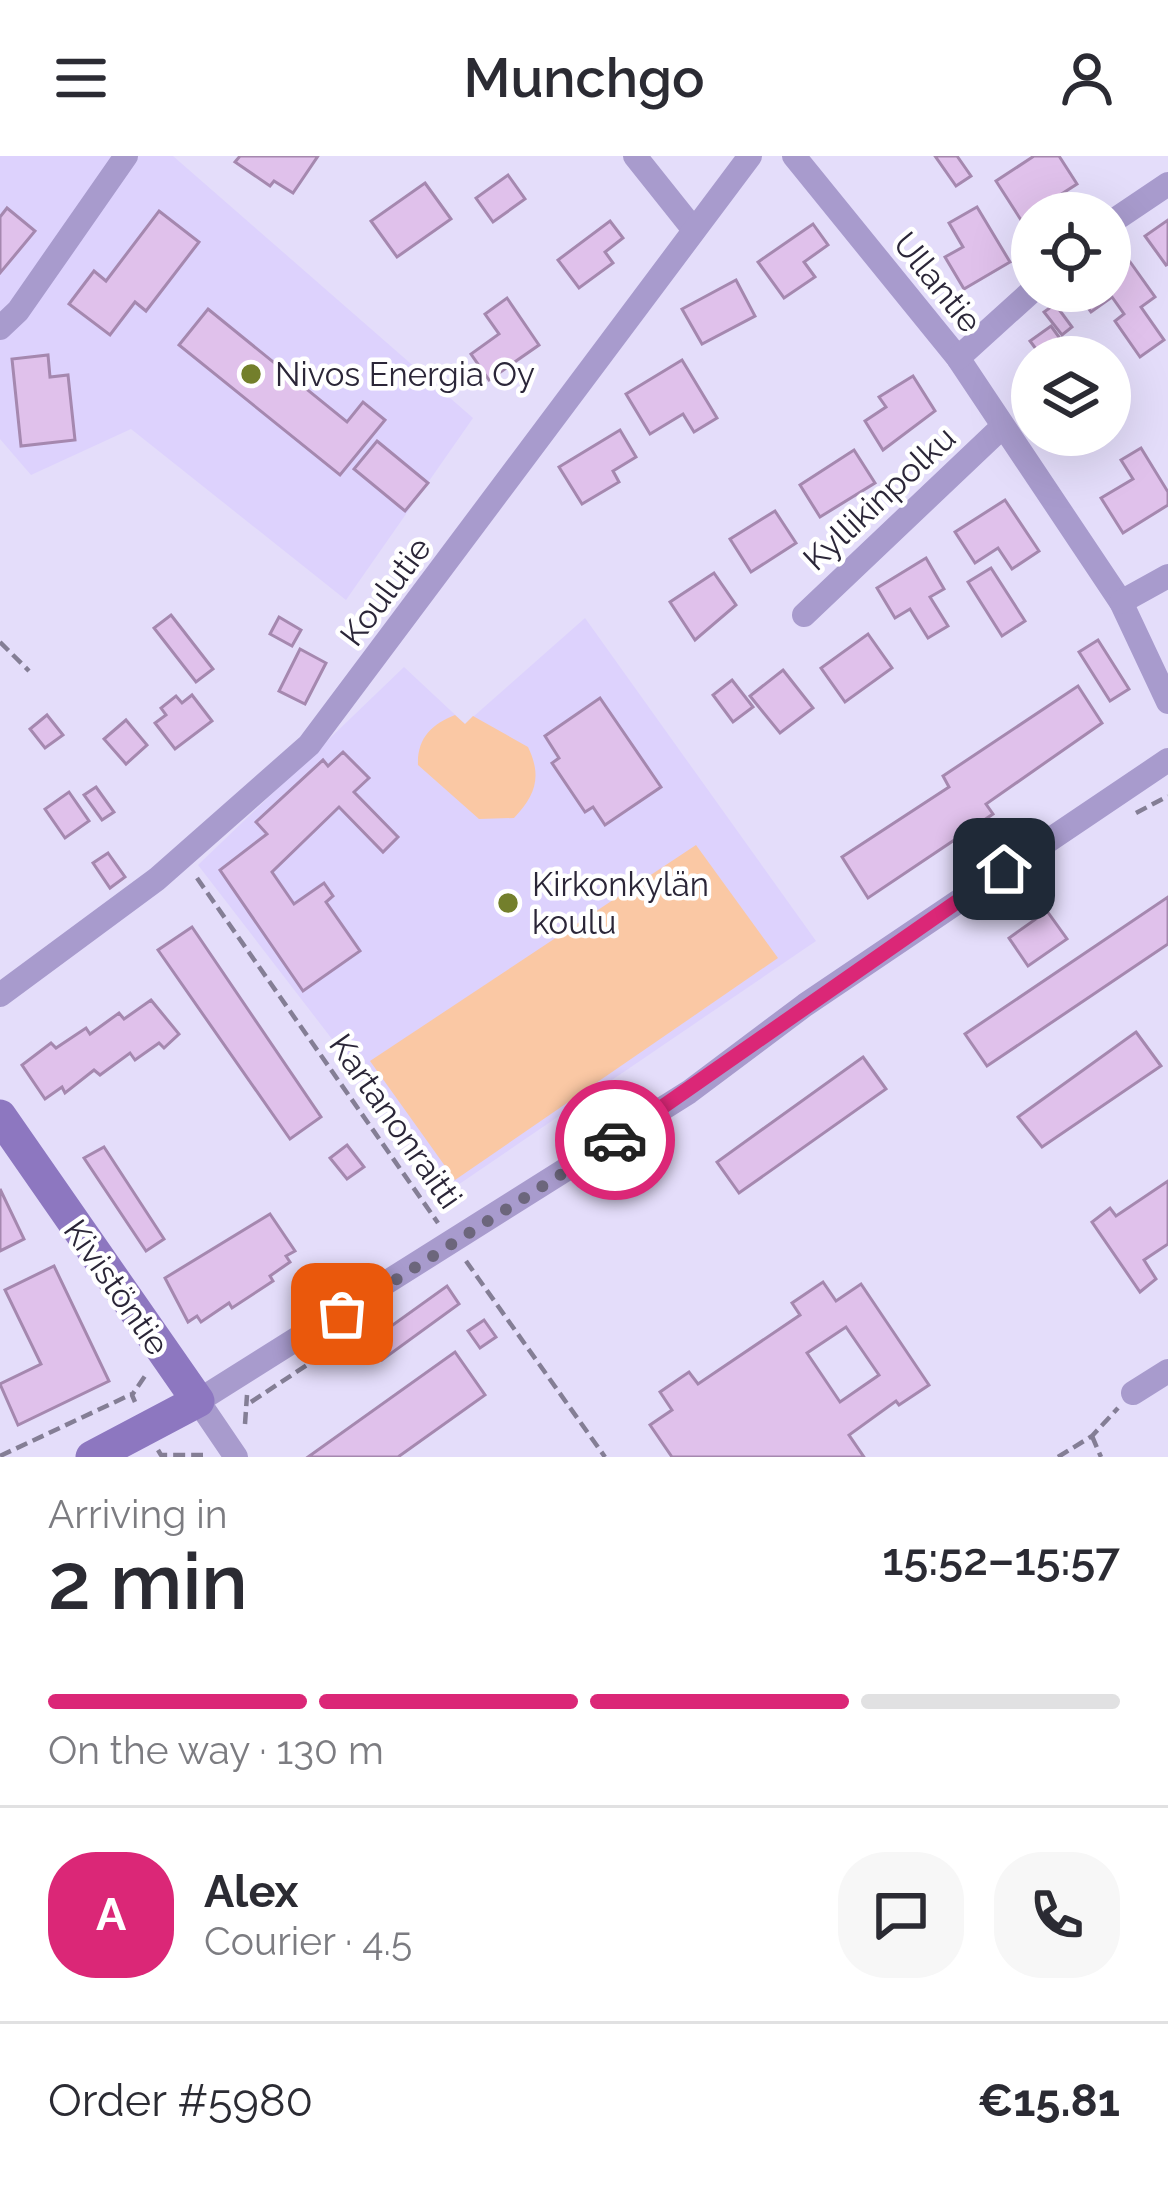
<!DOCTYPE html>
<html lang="en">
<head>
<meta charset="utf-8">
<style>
	:root { --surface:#fff; --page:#f7f7f7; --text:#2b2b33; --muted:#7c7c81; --line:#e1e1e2; --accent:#db2777 }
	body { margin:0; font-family:Raleway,sans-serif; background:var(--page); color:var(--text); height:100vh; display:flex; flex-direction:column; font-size:45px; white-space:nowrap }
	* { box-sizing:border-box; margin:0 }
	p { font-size:39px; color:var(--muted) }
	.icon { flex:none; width:66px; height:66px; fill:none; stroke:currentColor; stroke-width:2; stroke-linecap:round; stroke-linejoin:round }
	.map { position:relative; height:1301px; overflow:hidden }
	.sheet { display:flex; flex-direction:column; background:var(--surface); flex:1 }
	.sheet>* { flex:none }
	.fabs { position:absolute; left:1011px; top:36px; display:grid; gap:24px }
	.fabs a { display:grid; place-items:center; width:120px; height:120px; border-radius:50%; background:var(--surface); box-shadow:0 12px 48px #0002; font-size:60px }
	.pin { position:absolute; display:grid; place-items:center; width:102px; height:102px; color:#fff; margin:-51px; border-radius:24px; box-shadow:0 6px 18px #0006 }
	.courier { position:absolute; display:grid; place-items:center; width:120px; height:120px; margin:-60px; border:9px solid #db2777; border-radius:50%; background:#fff; color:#222; box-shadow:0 3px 15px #0007 }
	.overview em { font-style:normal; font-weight:600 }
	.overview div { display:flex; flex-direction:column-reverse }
	.overview { display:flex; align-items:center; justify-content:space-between; height:204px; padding:0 48px }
	h1 { font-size:78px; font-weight:600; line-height:90px }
	.bar { display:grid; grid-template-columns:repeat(4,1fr); gap:18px 12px; align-content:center; height:144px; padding:0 48px }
	.bar i { height:15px; border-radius:9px; background:var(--line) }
	.bar .on { background:var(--accent) }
	.bar p { grid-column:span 4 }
	.line { display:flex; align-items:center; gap:30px; padding:0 48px; border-top:3px solid var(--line) }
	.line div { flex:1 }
	.round { display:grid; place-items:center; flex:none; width:126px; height:126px; border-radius:48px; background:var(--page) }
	header { display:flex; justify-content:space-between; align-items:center; height:156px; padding:0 48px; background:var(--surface); font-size:54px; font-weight:600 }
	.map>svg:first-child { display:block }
	.built { fill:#ddd2fd }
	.green { fill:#fac8a4 }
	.building { fill:#e0c1eb; stroke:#a588af; stroke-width:3; fill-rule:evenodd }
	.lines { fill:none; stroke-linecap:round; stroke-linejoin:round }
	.path { stroke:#847e95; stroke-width:4.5; stroke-dasharray:12 6; stroke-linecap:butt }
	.street { stroke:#a89bcd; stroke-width:24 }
	.secondary { stroke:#8d77c0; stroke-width:33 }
	.done { stroke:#6c667c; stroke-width:12; stroke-dasharray:0 21.6 }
	.route { stroke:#db2777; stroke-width:15 }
	.poi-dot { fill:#737f2c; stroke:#fff; stroke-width:4.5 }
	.labels { text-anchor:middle; stroke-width:9; stroke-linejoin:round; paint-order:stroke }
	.street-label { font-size:33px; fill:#2b2638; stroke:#fff }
	.poi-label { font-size:33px; fill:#2b2638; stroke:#fff; text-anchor:start }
</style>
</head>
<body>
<header><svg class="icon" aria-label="menu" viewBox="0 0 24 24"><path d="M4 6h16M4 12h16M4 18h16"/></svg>Munchgo<svg class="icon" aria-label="person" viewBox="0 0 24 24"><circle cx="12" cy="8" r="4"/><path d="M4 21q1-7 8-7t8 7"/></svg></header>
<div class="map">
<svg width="1168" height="1301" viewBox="0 0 1168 1301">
	<rect width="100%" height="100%" fill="#e4ddfa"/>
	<g class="built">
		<polygon points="0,0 173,0 473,262 346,444 131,273 31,319 0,283"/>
		<polygon points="585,462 816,785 449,1035 198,709 404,511 465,568"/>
	</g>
	<g class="green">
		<path d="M 455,559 L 465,568 L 473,560 L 528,591 C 542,620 536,639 514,662 L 479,663 L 418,609 C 417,582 432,568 455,559 Z"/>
		<polygon points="696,689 778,802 455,1024 370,905"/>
	</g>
	<g class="building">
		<polygon points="240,0 318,0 293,37 274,25 270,30 235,6"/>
		<polygon points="935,0 957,0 971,20 956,30"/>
		<polygon points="1034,0 1059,0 1077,28 1021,64 996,25"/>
		<polygon points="508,19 525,43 493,66 476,42"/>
		<polygon points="425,27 451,63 397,101 371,65"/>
		<polygon points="977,51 1010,106 964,133 945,101 963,91 949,67"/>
		<polygon points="7,52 35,75 0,117 0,61"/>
		<polygon points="159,55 199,86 146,155 135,146 110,179 69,148 94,115 106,125"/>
		<polygon points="1168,64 1168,108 1166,109 1145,80"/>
		<polygon points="610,65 623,82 605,96 613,107 579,132 558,104"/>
		<polygon points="813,68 828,89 804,106 815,121 784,142 758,106"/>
		<polygon points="1128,103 1155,141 1141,151 1164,184 1140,201 1115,165 1124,158 1112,141 1091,156 1078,138 1110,135 1110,115"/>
		<polygon points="736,124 755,160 702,188 682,153"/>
		<polygon points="507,142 539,189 489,224 471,198 499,178 485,158"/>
		<polygon points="1055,148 1072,171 1062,179 1044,156"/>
		<polygon points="208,153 347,266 363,246 385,264 340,319 179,189"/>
		<polygon points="1051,170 1069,195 1063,201 1042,201 1030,185"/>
		<polygon points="48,199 50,221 68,219 75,284 21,290 12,203"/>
		<polygon points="682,204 717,262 694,276 683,258 650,278 626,238"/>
		<polygon points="913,220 935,255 883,294 865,265 886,251 879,241"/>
		<polygon points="620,274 636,301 613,315 619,326 582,348 559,311"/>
		<polygon points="377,285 428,327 405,355 354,313"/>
		<polygon points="1141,292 1168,336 1168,349 1123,377 1101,342 1133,323 1121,304"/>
		<polygon points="854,294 875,327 820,361 800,329"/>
		<polygon points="1005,344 1039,395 1012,413 998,392 975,407 955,376"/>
		<polygon points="775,355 796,387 751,416 730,383"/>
		<polygon points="926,402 944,433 930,441 948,470 928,482 910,453 895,462 877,432"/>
		<polygon points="991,412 1025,465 1002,480 968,426"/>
		<polygon points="714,417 736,449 695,484 670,446"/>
		<polygon points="171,459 213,513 196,526 154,472"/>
		<polygon points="279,461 301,474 292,490 270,478"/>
		<polygon points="868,478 892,512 845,546 821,512"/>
		<polygon points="1098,484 1129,533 1110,545 1079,496"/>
		<polygon points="300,493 326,507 305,548 279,535"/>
		<polygon points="783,514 813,552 780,577 750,540"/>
		<polygon points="732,524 753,551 733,566 713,539"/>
		<polygon points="1078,530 1102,567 986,648 993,658 868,742 842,701 949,631 943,620"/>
		<polygon points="192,539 212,565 175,593 155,567 166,559 161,552 176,540 182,547"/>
		<polygon points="600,542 661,631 605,669 593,651 585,656 552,607 559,602 545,580"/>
		<polygon points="47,559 63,579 45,592 30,573"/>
		<polygon points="126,564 147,589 126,608 104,583"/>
		<polygon points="343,596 369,622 354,636 398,681 383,696 339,651 272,716 294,748 324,727 333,740 326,746 360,795 303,835 220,714 267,678 256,666 323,604 328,610"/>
		<polygon points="96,631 114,656 102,664 84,639"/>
		<polygon points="69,636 89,665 65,682 45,653"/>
		<polygon points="108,697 125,721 110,732 93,707"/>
		<polygon points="1168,741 1168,788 987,910 965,878"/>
		<polygon points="1047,755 1067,783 1028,810 1009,782"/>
		<polygon points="192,771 321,961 290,983 158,794"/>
		<polygon points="151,844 179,878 164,892 159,887 135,904 130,897 100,919 94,914 65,937 62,931 45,943 22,909 51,887 56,892 86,872 90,878 119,857 124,863"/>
		<polygon points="1136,876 1161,910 1042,991 1018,961"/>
		<polygon points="863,901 886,933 739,1037 717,1006"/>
		<polygon points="347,989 364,1011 347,1023 330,1002"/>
		<polygon points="104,991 164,1083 146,1095 84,1002"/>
		<polygon points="1168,1025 1168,1088 1144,1104 1156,1123 1140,1136 1092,1066 1110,1052 1116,1060"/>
		<polygon points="0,1033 24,1083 0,1095"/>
		<polygon points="270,1058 295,1095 286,1100 290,1106 270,1120 273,1125 232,1152 229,1147 201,1166 197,1160 188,1166 165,1122"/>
		<polygon points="54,1110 109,1225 18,1269 0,1228 41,1208 5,1134"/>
		<path d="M 823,1126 L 836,1145 L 861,1128 L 929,1229 L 899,1249 L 896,1245 L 849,1279 L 864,1301 L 672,1301 L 650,1269 L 672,1254 L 660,1236 L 689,1216 L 698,1228 L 800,1159 L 792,1147 ZM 846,1171 L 879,1219 L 840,1246 L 807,1197 Z"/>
		<polygon points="447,1130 459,1148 382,1204 369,1186"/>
		<polygon points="484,1164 496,1181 480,1192 468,1175"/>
		<polygon points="455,1196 485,1239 398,1301 308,1301"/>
	</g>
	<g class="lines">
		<g class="path">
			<polyline points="0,486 29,515"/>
			<polyline points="1136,657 1168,640"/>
			<polyline points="197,722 438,1067"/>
			<polyline points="466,1105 605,1301"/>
			<polyline points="135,1246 132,1239 145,1220"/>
			<polyline points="251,1246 366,1170"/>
			<polyline points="245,1268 247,1239"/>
			<polyline points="1092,1280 1101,1301"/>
			<polyline points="158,1294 161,1299 203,1299"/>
			<polyline points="0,1300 132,1238"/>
			<polyline points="1058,1301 1092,1280 1118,1252"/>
		</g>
		<g class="street">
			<polyline points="635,0 694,74"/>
			<polyline points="794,0 958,202 1121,446 1168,546"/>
			<polyline points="1110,67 1168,28"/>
			<polyline points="0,172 18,155 126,0"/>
			<polyline points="958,202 1032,135"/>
			<polyline points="1121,446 1168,420"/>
			<polyline points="804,459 1000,273"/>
			<polyline points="0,839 157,723 309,589 750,0"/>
			<polyline points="1133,1237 1168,1215"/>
			<polyline points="236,1301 198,1245 689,936 805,849 1168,604"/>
		</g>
		<polyline class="secondary" points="0,960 198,1245 92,1301"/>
	</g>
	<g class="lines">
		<polyline class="done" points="342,1158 615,984"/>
		<polyline class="route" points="615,984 1004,713"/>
	</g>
	<g class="poi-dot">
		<circle cx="251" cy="218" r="12"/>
		<circle cx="508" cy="747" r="12"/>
	</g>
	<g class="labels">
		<g class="street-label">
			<text transform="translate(938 126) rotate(51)" y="12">Ullantie</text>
			<text transform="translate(879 342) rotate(-43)" y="12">Kyllikinpolku</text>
			<text transform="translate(385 435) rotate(-53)" y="12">Koulutie</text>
			<text transform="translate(396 965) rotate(55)" y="12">Kartanonraitti</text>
			<text transform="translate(117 1131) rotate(55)" y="12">Kivistöntie</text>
		</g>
		<g class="poi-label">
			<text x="275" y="230">Nivos Energia Oy</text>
			<text x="532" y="740">Kirkonkylän<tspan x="532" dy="38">koulu</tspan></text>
		</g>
	</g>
</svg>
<div class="fabs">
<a><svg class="icon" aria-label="locate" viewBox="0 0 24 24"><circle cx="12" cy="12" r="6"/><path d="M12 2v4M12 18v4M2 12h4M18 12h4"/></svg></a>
<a><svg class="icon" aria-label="layers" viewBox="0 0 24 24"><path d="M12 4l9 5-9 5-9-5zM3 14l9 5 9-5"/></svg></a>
</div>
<div class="pin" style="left:342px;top:1158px;background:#ea580c"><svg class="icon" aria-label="bag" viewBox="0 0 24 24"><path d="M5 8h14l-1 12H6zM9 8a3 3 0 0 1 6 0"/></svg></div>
<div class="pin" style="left:1004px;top:713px;background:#1f2937"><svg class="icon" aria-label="home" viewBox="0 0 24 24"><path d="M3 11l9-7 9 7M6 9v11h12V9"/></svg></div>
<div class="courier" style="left:615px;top:984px"><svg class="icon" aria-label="car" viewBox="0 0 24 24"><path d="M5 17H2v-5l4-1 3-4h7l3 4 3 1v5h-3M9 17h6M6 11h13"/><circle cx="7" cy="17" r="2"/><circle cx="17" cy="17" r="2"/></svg></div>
</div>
<section class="sheet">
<div class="overview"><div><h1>2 min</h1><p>Arriving in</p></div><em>15:52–15:57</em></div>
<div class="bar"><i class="on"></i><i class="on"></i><i class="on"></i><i></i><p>On the way · 130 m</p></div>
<div class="line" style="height:216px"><b class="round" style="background:var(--accent);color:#fff">A</b><div><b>Alex</b><p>Courier · 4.5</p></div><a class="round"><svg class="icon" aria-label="chat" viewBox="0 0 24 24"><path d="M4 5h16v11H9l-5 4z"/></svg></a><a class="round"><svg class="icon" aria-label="phone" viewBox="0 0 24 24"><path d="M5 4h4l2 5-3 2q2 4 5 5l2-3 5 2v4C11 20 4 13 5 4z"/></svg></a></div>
<div class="line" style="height:156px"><div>Order #5980</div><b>€15.81</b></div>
</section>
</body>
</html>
